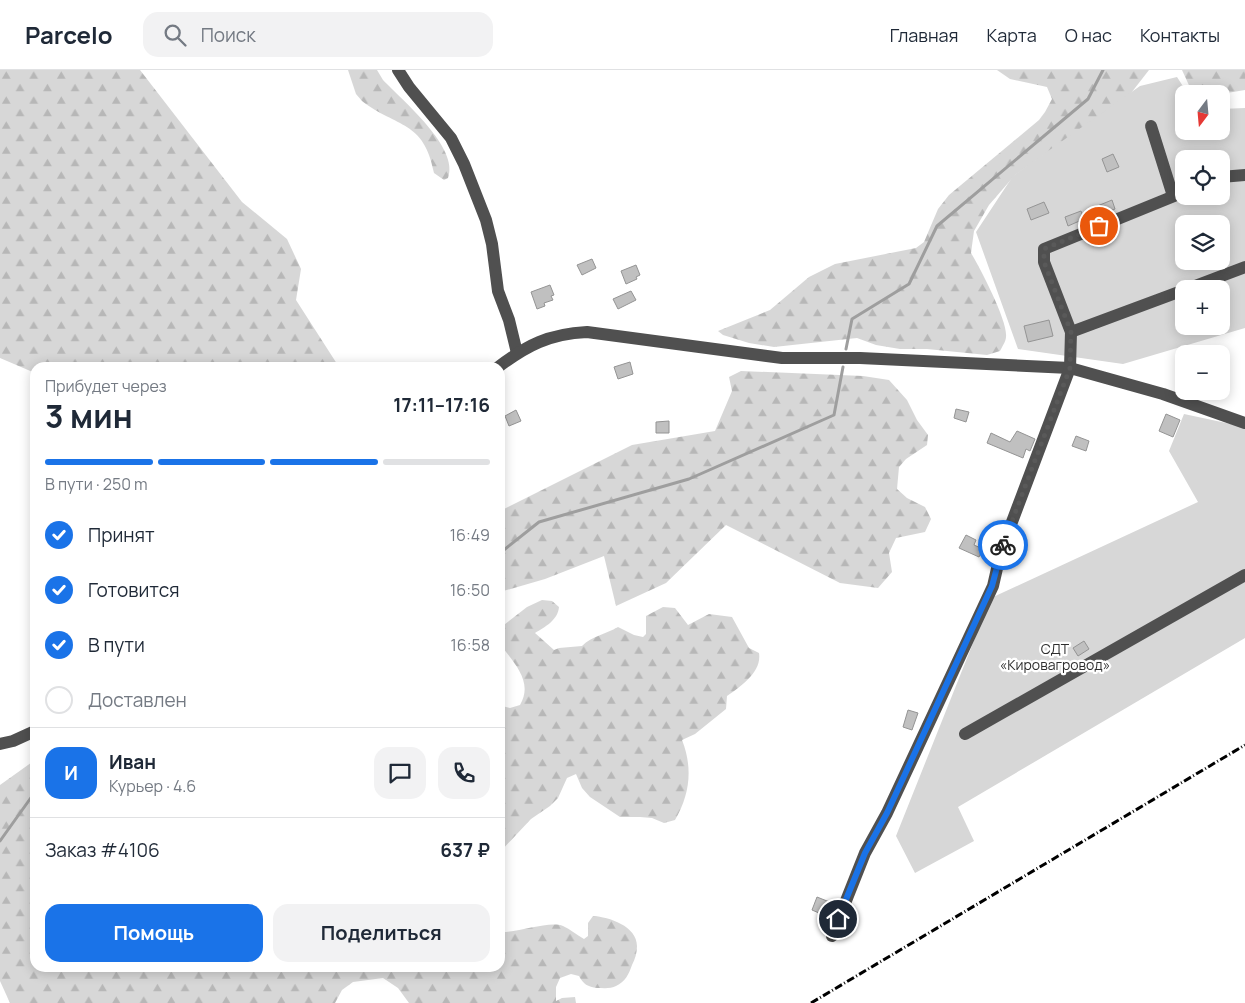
<!DOCTYPE html>
<html lang="ru">
<head>
<meta charset="utf-8">
<style>
	:root { --surface:#fff; --page:#f2f2f3; --text:#1f2937; --muted:#747a83; --line:#e0e1e3; --accent:#1a73e8 }
	body { margin:0; font-family:Manrope,sans-serif; background:var(--page); color:var(--text); height:100vh; display:flex; flex-direction:column; font-size:19px; white-space:nowrap }
	* { box-sizing:border-box; margin:0 }
	p { font-size:16px; color:var(--muted) }
	.icon { flex:none; width:28px; height:28px; fill:none; stroke:currentColor; stroke-width:2; stroke-linecap:round; stroke-linejoin:round }
	.map { position:relative; flex:1; overflow:hidden }
	.details { position:absolute; left:30px; top:292px; width:475px; height:610px; display:flex; flex-direction:column; background:var(--surface); border-radius:15px; box-shadow:0 2px 12px #0003 }
	.details>* { flex:none }
	.needle { width:32px; rotate:196deg }
	.controls { position:absolute; left:1175px; top:15px; display:grid; gap:10px }
	.controls a { display:grid; place-items:center; width:55px; height:55px; border-radius:10px; background:var(--surface); box-shadow:0 2px 12px #0003; font-size:25px }
	.pin { position:absolute; display:grid; place-items:center; width:42px; height:42px; color:#fff; margin:-21px; border:2px solid #fff; border-radius:50%; box-shadow:0 1px 5px #0007 }
	.courier { position:absolute; display:grid; place-items:center; width:50px; height:50px; margin:-25px; border:4px solid #1a73e8; border-radius:50%; background:#fff; color:#222; box-shadow:0 1px 6px #0007 }
	.head em { font-style:normal; font-weight:700 }
	.head div { display:flex; flex-direction:column-reverse }
	.head { display:flex; align-items:center; justify-content:space-between; height:85px; padding:0 15px }
	h1 { font-size:32px; font-weight:700; line-height:38px }
	.bar { display:grid; grid-template-columns:repeat(4,1fr); gap:8px 5px; align-content:center; height:60px; padding:0 15px }
	.bar i { height:6px; border-radius:4px; background:var(--line) }
	.bar .current { background:var(--accent) }
	.bar p { grid-column:span 4 }
	.line { display:flex; align-items:center; gap:12px; padding:0 15px; border-top:1px solid var(--line) }
	.line div { flex:1 }
	.round { display:grid; place-items:center; flex:none; width:52px; height:52px; border-radius:15px; background:var(--page) }
	ol { padding:0 15px; list-style:none }
	li { display:flex; align-items:center; gap:15px; height:55px }
	li p { margin-inline-start:auto }
	li .icon { padding:5px; border-radius:50%; background:var(--accent); color:#fff; stroke-width:4 }
	li:last-child { color:var(--muted) }
	li i { width:28px; height:28px; border:2px solid var(--line); border-radius:50% }
	.button { display:flex; gap:10px; margin-top:auto; padding:10px 15px }
	.button a { flex:1; height:58px; border-radius:15px; background:var(--accent); color:#fff; font-size:20px; font-weight:700; line-height:58px; text-align:center }
	.button a+a { background:var(--page); color:var(--text) }
	header { display:flex; align-items:center; gap:30px; box-sizing:border-box; height:70px; padding:0 25px; background:var(--surface); border-bottom:1px solid var(--line) }
	header strong { font-size:24px }
	nav { display:flex; gap:28px; margin-inline-start:auto; font-size:18px }
	.search { width:350px; height:45px; background:var(--page); display:flex; align-items:center; gap:12px; box-sizing:border-box; padding:0 18px; border-radius:15px; color:var(--muted); font-size:19px }
	.map>svg:first-child { display:block }
	.forest { fill:url(#forest-firs) }
	.green { fill:#d7d7d7; fill-rule:evenodd }
	.lines { fill:none; stroke-linecap:round; stroke-linejoin:round }
	.stream { stroke:#9e9e9e; stroke-width:3 }
	.building { fill:#c0c0c0; stroke:#949494 }
	.minor { stroke:#505050; stroke-width:12 }
	.rail { stroke:#000; stroke-width:3; stroke-dasharray:8 2.5 1 2.5; stroke-linecap:butt }
	.done { stroke:#595959; stroke-width:5; stroke-dasharray:0 9 }
	.route { stroke:#1a73e8; stroke-width:6 }
	.labels { text-anchor:middle; stroke-width:4.5; stroke-linejoin:round; paint-order:stroke }
	.park-label { font-size:14px; fill:#2e2e2e; stroke:#fff }
</style>
</head>
<body>
<header>
<strong>Parcelo</strong>
<div class="search"><svg class="icon" aria-label="search" viewBox="0 0 24 24"><circle cx="10" cy="10" r="6"/><path d="M15 15l6 6"/></svg>Поиск</div>
<nav><a>Главная</a><a>Карта</a><a>О нас</a><a>Контакты</a></nav>
</header>
<div class="map">
<svg width="1245" height="933" viewBox="0 0 1245 933">
	<defs>
		<pattern id="forest-firs" width="22" height="20" patternUnits="userSpaceOnUse" patternTransform="scale(1.25)"><rect width="22" height="20" fill="#d7d7d7"/><path d="M5 1l3.5 6h-7zM16 11l3.5 6h-7z" fill="#b7b7b7"/></pattern>
	</defs>
	<rect width="100%" height="100%" fill="#fff"/>
	<g class="forest">
		<polygon points="0,0 140,0 242,132 287,169 301,199 296,230 339,297 35,298 35,303 0,288"/>
		<path d="M 348,0 L 377,0 L 383,10 C 402,30 460,78 448,108 L 444,110 L 434,103 C 424,50 397,58 362,31 L 356,24 Z"/>
		<path d="M 997,0 L 1149,0 L 1128,27 L 1015,105 L 989,135 L 974,161 L 971,183 C 980,198 1008,251 1006,267 C 1006,271 1002,277 1000,281 L 987,285 L 927,279 L 900,279 L 876,275 L 857,268 L 774,277 L 749,273 L 723,265 L 718,261 L 770,240 L 809,207 L 835,194 L 916,178 L 924,172 L 938,139 L 949,125 L 1039,50 L 1045,42 L 1052,29 L 1047,17 L 1010,9 Z"/>
		<polygon points="1182,0 1245,0 1245,20 1221,24 1193,24"/>
		<polygon points="741,301 863,306 889,310 907,330 917,350 928,365 927,375 906,389 899,397 897,419 907,428 925,437 931,449 925,462 896,468 889,483 892,502 878,518 840,513 726,455 666,513 616,536 604,486 545,509 500,522 500,441 632,375 715,361 732,321 729,307"/>
		<path d="M 542,530 L 552,531 L 559,537 C 558,550 545,557 535,563 L 554,580 L 559,578 L 582,576 C 592,566 606,564 618,557 L 634,565 L 643,567 L 646,564 L 646,546 L 663,537 L 675,538 L 688,555 L 709,544 L 732,547 L 749,578 L 759,583 C 762,602 741,616 727,626 L 726,639 L 695,664 L 682,670 C 693,698 690,724 675,750 L 664,753 L 652,748 L 640,747 L 620,747 L 590,727 L 582,718 L 576,704 L 567,708 L 558,728 L 550,736 L 531,749 L 500,782 L 500,621 L 502,636 L 510,638 L 520,635 C 533,613 516,595 503,578 L 500,577 L 500,558 L 527,537 Z"/>
		<path d="M 35,690 L 35,898 L 500,898 L 500,862 C 517,863 550,850 563,856 C 570,859 577,865 584,869 L 588,866 L 588,853 L 593,846 C 609,847 637,856 637,876 C 637,883 635,889 632,895 C 629,904 625,912 616,916 C 611,919 603,918 597,918 C 588,917 583,914 579,906 L 571,904 L 560,908 L 556,917 L 556,931 L 562,928 L 575,927 L 576,933 L 409,933 L 398,918 L 383,908 L 353,912 L 342,920 L 335,933 L 10,933 L 0,911 L 0,715 Z"/>
	</g>
	<g class="green">
		<path d="M 1177,7 L 1188,24 L 1184,24 L 1184,61 L 1221,61 L 1221,39 L 1245,38 L 1245,258 L 1123,294 L 1018,279 L 976,162 L 1013,106 L 1140,16 ZM 1184,89 L 1221,89 L 1221,126 L 1184,126 ZM 1184,154 L 1221,154 L 1221,191 L 1184,191 ZM 1184,219 L 1221,219 L 1221,256 L 1184,256 Z"/>
		<polygon points="1184,344 1245,357 1245,568 958,737 974,771 915,803 896,766 991,528 1198,432 1169,381"/>
	</g>
	<g class="lines">
		<g class="stream">
			<polyline points="846,279 852,249 909,214 937,156 1088,29 1103,0"/>
			<polyline points="500,483 539,452 689,409 834,345 843,297"/>
			<polyline points="0,771 35,722"/>
		</g>
	</g>
	<g class="building">
		<polygon points="1113,84 1119,97 1107,102 1102,89"/>
		<polygon points="1112,130 1115,139 1094,148 1090,139"/>
		<polygon points="1044,132 1049,143 1031,150 1027,139"/>
		<polygon points="1081,141 1084,149 1068,156 1065,147"/>
		<polygon points="592,189 596,198 582,205 577,195"/>
		<polygon points="636,195 640,205 636,207 637,209 626,214 621,201"/>
		<polygon points="550,215 554,225 551,226 553,230 544,233 545,236 537,239 531,222"/>
		<polygon points="631,221 636,230 618,239 613,229"/>
		<polygon points="1049,250 1053,266 1028,272 1024,256"/>
		<polygon points="630,292 633,304 618,309 614,297"/>
		<polygon points="956,339 969,342 966,352 954,348"/>
		<polygon points="516,340 521,351 509,356 505,346"/>
		<polygon points="1166,344 1180,350 1173,367 1159,361"/>
		<polygon points="669,351 669,363 656,363 656,352"/>
		<polygon points="1017,361 1035,369 1030,381 1026,379 1023,388 987,373 991,363 1010,372"/>
		<polygon points="1076,366 1089,371 1086,381 1072,376"/>
		<polygon points="966,465 976,470 974,475 983,479 979,487 959,478"/>
		<polygon points="1084,571 1089,579 1078,586 1073,578"/>
		<polygon points="908,640 918,643 912,660 903,657"/>
		<polygon points="817,827 832,833 826,846 812,840"/>
	</g>
	<g class="lines">
		<g class="minor">
			<polyline points="398,0 409,17 451,68 464,94 486,150 492,174 498,221 509,250 517,283"/>
			<polyline points="1151,56 1173,126"/>
			<polyline points="1221,107 1245,105"/>
			<polyline points="1187,219 1245,197"/>
			<polyline points="1071,262 1184,220"/>
			<path d="M 497,298 C 527,275 549,264 587,262 L 782,288 L 860,288 L 1070,298 L 1163,324 L 1245,353"/>
			<polyline points="965,664 1245,505"/>
			<polyline points="0,674 13,671 35,661"/>
			<polyline points="832,866 865,783 887,743 993,516 1001,481 1070,298 1071,262 1044,192 1044,179 1184,122"/>
		</g>
		<polyline class="rail" points="811,933 1245,675"/>
	</g>
	<g class="lines">
		<polyline class="done" points="1003,475 1070,298 1071,262 1044,192 1044,179 1099,156"/>
		<polyline class="route" points="838,849 865,783 887,743 992,516 1003,475"/>
	</g>
	<g class="labels">
		<g class="park-label">
			<text x="1055" y="584">СДТ<tspan x="1055" dy="16">«Кировагровод»</tspan></text>
		</g>
	</g>
</svg>
<div class="controls">
<a><svg class="needle" viewBox="-14 -14 28 28"><path d="M0-13l5 13h-10z" fill="#e53935"/><path d="M0 13l5-13h-10z" fill="#747a83"/></svg></a>
<a><svg class="icon" aria-label="locate" viewBox="0 0 24 24"><circle cx="12" cy="12" r="6"/><path d="M12 2v4M12 18v4M2 12h4M18 12h4"/></svg></a>
<a><svg class="icon" aria-label="layers" viewBox="0 0 24 24"><path d="M12 4l9 5-9 5-9-5zM3 14l9 5 9-5"/></svg></a>
<a>+</a>
<a>−</a>
</div>
<div class="pin" style="left:1099px;top:156px;background:#ea580c"><svg class="icon" aria-label="bag" viewBox="0 0 24 24"><path d="M5 8h14l-1 12H6zM9 8a3 3 0 0 1 6 0"/></svg></div>
<div class="pin" style="left:838px;top:849px;background:#1f2937"><svg class="icon" aria-label="home" viewBox="0 0 24 24"><path d="M3 11l9-7 9 7M6 9v11h12V9"/></svg></div>
<div class="courier" style="left:1003px;top:475px"><svg class="icon" aria-label="bike" viewBox="0 0 24 24"><circle cx="6" cy="16" r="4"/><circle cx="18" cy="16" r="4"/><path d="M6 16l4-8h5l3 8M10 8l3 8H6M13 5h3"/></svg></div>
<section class="details">
<div class="head"><div><h1>3 мин</h1><p>Прибудет через</p></div><em>17:11–17:16</em></div>
<div class="bar"><i class="current"></i><i class="current"></i><i class="current"></i><i></i><p>В пути · 250 m</p></div>
<ol>
<li><svg class="icon" aria-label="check" viewBox="0 0 24 24"><path d="M5 12l5 5 9-10"/></svg>Принят<p>16:49</p></li>
<li><svg class="icon" aria-label="check" viewBox="0 0 24 24"><path d="M5 12l5 5 9-10"/></svg>Готовится<p>16:50</p></li>
<li><svg class="icon" aria-label="check" viewBox="0 0 24 24"><path d="M5 12l5 5 9-10"/></svg>В пути<p>16:58</p></li>
<li><i></i>Доставлен</li>
</ol>
<div class="line" style="height:90px"><b class="round" style="background:var(--accent);color:#fff">И</b><div><b>Иван</b><p>Курьер · 4.6</p></div><a class="round"><svg class="icon" aria-label="chat" viewBox="0 0 24 24"><path d="M4 5h16v11H9l-5 4z"/></svg></a><a class="round"><svg class="icon" aria-label="phone" viewBox="0 0 24 24"><path d="M5 4h4l2 5-3 2q2 4 5 5l2-3 5 2v4C11 20 4 13 5 4z"/></svg></a></div>
<div class="line" style="height:65px"><div>Заказ #4106</div><b>637 ₽</b></div>
<div class="button"><a>Помощь</a><a>Поделиться</a></div>
</section>
</div>
</body>
</html>
